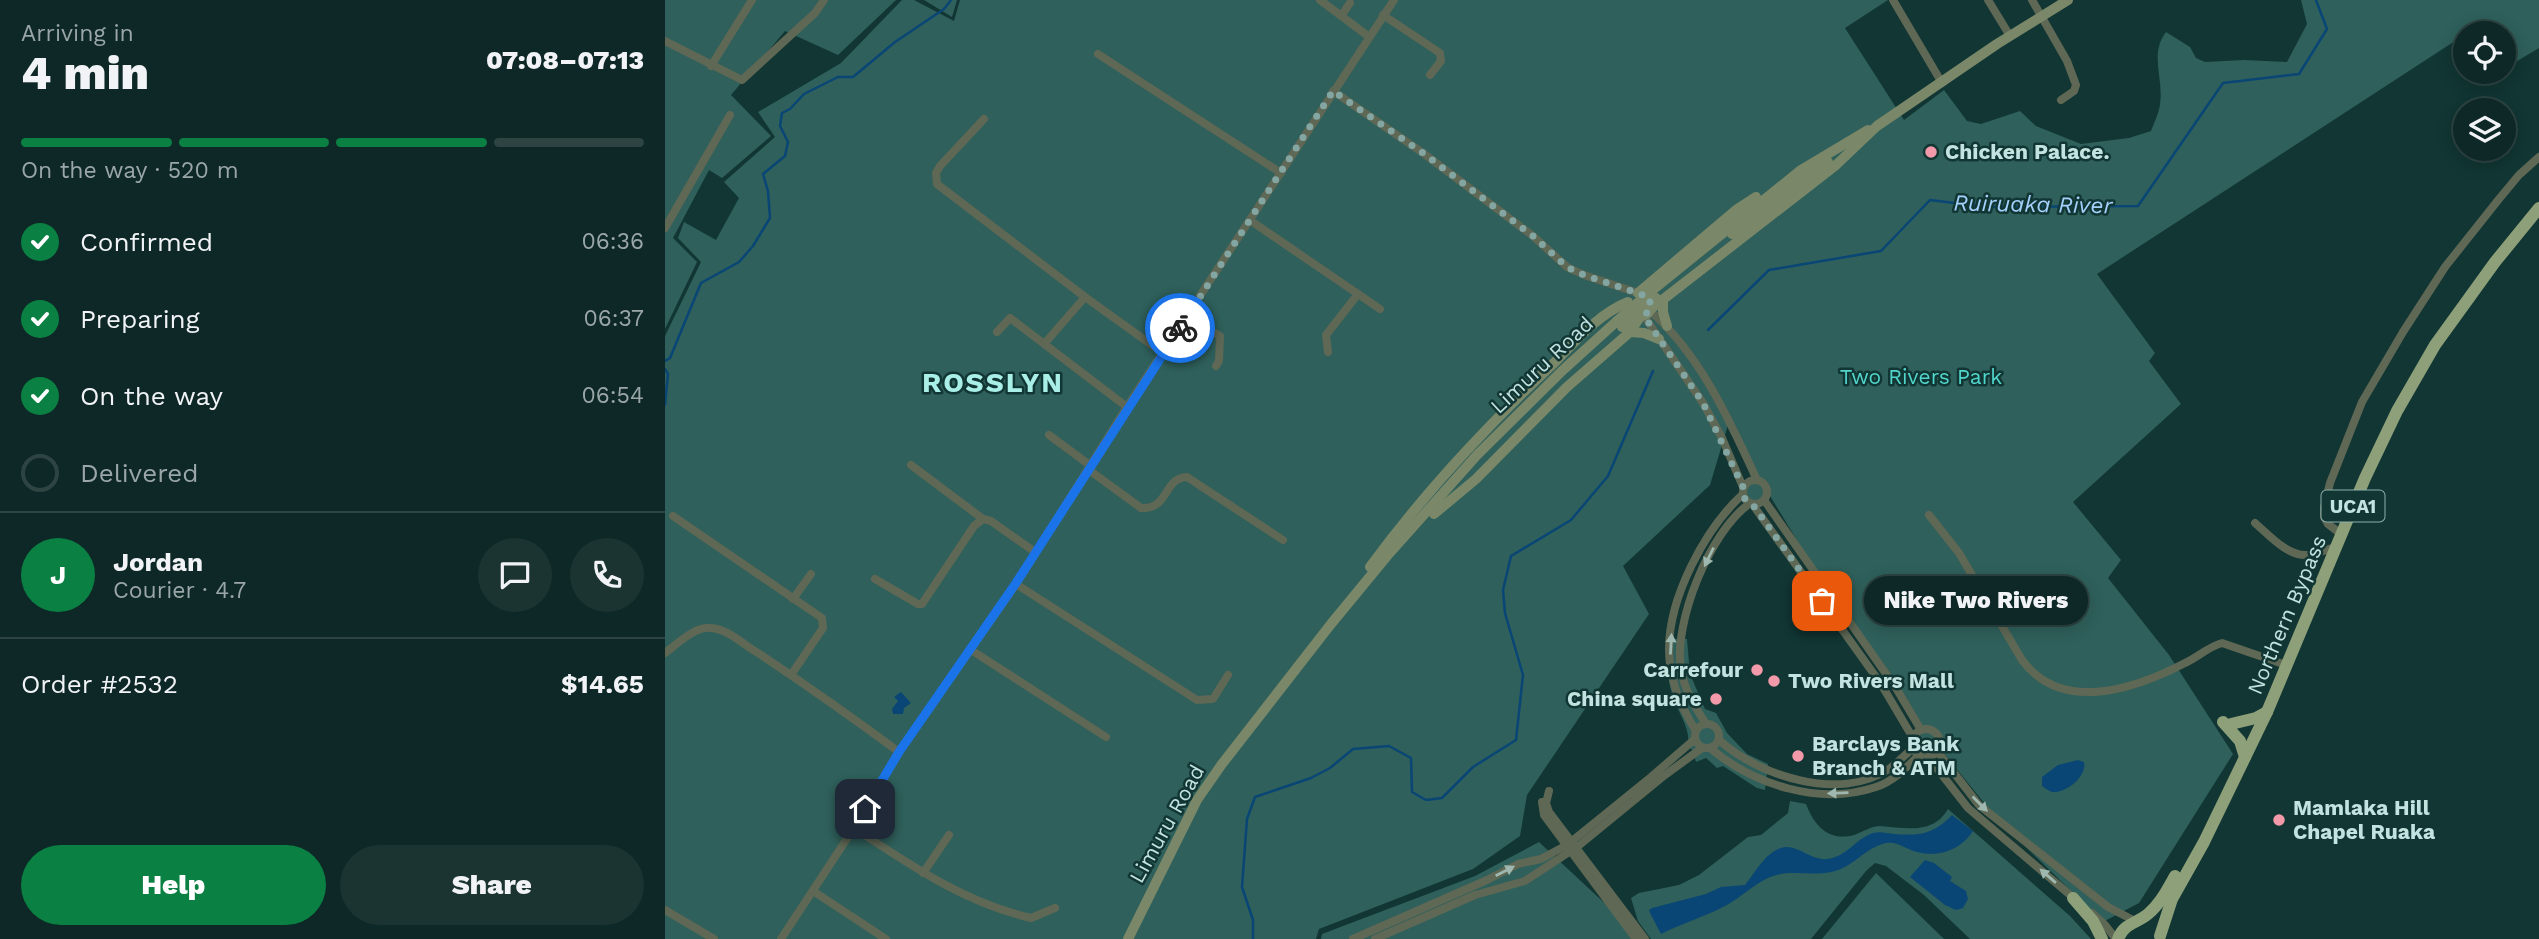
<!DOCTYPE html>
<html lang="en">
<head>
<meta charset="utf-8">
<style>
	:root { --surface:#0d2826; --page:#1b3432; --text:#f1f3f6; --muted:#9aa6a7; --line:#2d4443; --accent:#0b8043 }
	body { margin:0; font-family:"Work Sans",sans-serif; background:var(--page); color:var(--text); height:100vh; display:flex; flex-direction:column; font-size:26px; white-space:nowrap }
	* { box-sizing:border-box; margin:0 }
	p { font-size:23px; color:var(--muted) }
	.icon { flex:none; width:38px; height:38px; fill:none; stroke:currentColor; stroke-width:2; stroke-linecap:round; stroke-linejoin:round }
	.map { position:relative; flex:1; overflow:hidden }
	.panel { display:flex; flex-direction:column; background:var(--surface); width:665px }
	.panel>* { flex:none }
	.controls { position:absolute; left:1788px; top:21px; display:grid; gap:14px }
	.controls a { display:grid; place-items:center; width:63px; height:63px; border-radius:50%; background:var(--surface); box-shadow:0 4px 18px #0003,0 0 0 2px var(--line); font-size:35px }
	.pin { position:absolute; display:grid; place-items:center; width:60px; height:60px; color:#fff; margin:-30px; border-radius:14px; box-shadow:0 4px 10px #0006 }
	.courier { position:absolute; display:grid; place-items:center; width:70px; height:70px; margin:-35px; border:5px solid #1a73e8; border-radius:50%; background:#fff; color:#222; box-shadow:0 2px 9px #0007 }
	.bubble { position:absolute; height:49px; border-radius:24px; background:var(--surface); box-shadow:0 4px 18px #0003,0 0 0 2px var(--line); font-size:23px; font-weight:800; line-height:49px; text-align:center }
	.head em { font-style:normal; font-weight:800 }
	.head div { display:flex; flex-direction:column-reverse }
	.head { display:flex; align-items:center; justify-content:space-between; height:119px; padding:0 21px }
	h1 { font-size:46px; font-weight:800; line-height:52px }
	.bar { display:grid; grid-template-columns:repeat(4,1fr); gap:10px 7px; align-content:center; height:84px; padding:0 21px }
	.bar i { height:9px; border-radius:5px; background:var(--line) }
	.bar .on { background:var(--accent) }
	.bar p { grid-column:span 4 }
	.line { display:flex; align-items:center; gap:18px; padding:0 21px; border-top:2px solid var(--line) }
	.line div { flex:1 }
	.round { display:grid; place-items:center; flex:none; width:74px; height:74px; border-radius:37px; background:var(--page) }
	ol { padding:0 21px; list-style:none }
	li { display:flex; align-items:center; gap:21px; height:77px }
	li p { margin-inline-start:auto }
	li .icon { padding:7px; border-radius:50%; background:var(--accent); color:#fff; stroke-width:4 }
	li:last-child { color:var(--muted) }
	li i { width:38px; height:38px; border:4px solid var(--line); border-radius:50% }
	.action { display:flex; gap:14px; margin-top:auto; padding:14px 21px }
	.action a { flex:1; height:80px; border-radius:42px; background:var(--accent); color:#fff; font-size:28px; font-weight:800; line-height:80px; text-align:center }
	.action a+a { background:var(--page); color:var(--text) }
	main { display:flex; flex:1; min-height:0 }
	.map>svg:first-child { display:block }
	.green { fill:#2f605b }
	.water { fill:#094675 }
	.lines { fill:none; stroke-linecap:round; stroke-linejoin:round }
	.stream { stroke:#094675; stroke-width:2.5 }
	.street { stroke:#5f6855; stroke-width:8 }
	.secondary { stroke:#7a8869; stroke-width:10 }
	.primary { stroke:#8ea079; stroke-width:12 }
	.secondary-bridge { stroke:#7a8869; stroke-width:10 }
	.oneway { fill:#9fb8af }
	.done { stroke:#84a6a3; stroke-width:7; stroke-dasharray:0 12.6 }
	.route { stroke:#1a73e8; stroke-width:9 }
	.poi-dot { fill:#f39aaa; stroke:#113633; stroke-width:2.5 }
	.labels { text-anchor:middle; stroke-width:5; stroke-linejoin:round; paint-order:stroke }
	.shield { fill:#113633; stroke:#8dafab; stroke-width:2 }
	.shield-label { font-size:19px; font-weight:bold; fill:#c2e3df }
	.poi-label { font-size:21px; font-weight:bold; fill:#c2e3df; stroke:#113633; text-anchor:start }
	.street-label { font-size:21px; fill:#c2e3df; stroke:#113633 }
	.park-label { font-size:21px; fill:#52d6cc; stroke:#113633 }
	.water-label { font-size:23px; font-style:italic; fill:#a4d1fc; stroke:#113633 }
	.district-label { font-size:28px; font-weight:bold; letter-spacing:2px; fill:#a9efe8; stroke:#113633 }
</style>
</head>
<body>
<main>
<section class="panel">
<div class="head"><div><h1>4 min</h1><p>Arriving in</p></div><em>07:08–07:13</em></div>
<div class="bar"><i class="on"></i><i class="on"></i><i class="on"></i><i></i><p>On the way · 520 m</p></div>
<ol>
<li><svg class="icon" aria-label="check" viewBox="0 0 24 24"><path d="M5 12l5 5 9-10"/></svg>Confirmed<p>06:36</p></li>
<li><svg class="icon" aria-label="check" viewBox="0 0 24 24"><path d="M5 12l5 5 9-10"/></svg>Preparing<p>06:37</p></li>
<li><svg class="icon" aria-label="check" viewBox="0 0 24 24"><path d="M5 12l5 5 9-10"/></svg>On the way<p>06:54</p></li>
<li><i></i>Delivered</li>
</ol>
<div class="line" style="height:126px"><b class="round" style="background:var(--accent);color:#fff">J</b><div><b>Jordan</b><p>Courier · 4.7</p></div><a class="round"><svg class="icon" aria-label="chat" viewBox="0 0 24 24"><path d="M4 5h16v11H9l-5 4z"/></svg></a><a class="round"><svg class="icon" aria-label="phone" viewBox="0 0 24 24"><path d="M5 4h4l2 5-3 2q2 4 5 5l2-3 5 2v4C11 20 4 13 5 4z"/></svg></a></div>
<div class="line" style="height:91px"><div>Order #2532</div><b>$14.65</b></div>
<div class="action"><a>Help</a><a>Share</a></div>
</section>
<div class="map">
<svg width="1874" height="939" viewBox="0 0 1874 939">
	<rect width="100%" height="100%" fill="#113633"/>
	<g class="green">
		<polygon points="0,0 231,0 173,55 120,31 66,95 106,136 57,178 44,170 8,238 32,262 0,329"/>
		<path d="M 237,0 L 249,0 L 289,21 L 295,0 L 1223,0 L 1180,28 L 1239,120 L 1279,90 L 1302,121 L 1316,124 L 1355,111 L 1371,126 L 1416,144 L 1464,138 L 1486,131 C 1489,123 1494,113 1495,104 C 1499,79 1484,54 1501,32 L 1525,47 L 1531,58 L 1540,62 L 1579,60 L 1622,62 L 1642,24 L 1636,0 L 1874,0 L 1874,48 L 1849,63 L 1839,53 L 1839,33 L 1820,33 L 1813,26 L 1432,274 L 1490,353 L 1484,361 L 1516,404 L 1408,502 L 1456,560 L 1443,578 L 1504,655 L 1568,754 L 1474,903 L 1438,922 L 1333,820 L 1273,746 L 1263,755 L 1252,751 L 1250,739 L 1261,731 C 1200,657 1152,573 1102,491 L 1099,499 L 1092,504 C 1070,499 1077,479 1096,482 L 1063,425 L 1045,485 L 958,566 L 984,614 L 862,795 L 855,836 L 808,869 L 654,929 L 651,939 L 0,939 L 0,336 L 36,262 L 13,238 L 19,222 L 51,240 L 74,198 L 59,182 L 110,137 L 93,112 L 176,63 Z"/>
		<polygon points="259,0 292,0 287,17"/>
		<path d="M 1001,639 L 1022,639 L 1025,674 L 1040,709 L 1051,713 L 1062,733 L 1082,754 L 1103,764 L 1100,790 L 1092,788 L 1058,766 L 1052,768 L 1041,758 L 1031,762 L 1028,751 L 1023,746 C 1026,727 1012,712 1007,694 C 1002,676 1001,658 1001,639 Z"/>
		<path d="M 1125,801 L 1141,804 C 1149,825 1163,842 1189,835 C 1198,832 1206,826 1215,826 C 1240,828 1268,835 1283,809 L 1405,916 L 1426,939 L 1305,939 L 1259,895 L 1221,866 L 1210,863 L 1201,871 L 1146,939 L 986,939 L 973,921 L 966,898 L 974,893 L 1014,885 L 1034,875 L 1083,837 L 1096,835 L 1123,813 Z"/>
		<polygon points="874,842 978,939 656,939 657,934 810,876"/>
		<polygon points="1211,873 1279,939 1157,939"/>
	</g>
	<g class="water">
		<polygon points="236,692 246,703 239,708 238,714 228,714 227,709 233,701 229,697"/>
		<path d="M 1413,760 L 1419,762 C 1422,776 1402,793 1387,792 C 1384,791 1380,788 1377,786 L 1377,777 L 1393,765 Z"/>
		<path d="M 1287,815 L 1308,831 C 1296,850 1273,858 1252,852 C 1241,849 1232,841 1221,843 C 1200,848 1189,866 1170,871 C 1150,877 1131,870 1111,875 C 1092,880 1078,897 1060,906 C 1039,917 1018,923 996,934 L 985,913 L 984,910 L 987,908 L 1041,894 L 1056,887 L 1080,885 C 1090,873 1100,853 1116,848 C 1132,843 1145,861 1162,859 C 1182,857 1190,839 1208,833 C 1215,831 1222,833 1229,834 C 1255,836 1269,834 1287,815 Z"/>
		<polygon points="1260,860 1269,863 1287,877 1285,881 1301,891 1303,899 1298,908 1291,910 1280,905 1245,877"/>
	</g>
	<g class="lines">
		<g class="stream">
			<polyline points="1043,330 1104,270 1216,251 1265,200 1322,207 1473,206 1558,83 1634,74 1662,29 1651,0"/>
			<polyline points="0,361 5,358 36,283 74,262 88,246 105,218 103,191 98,174 120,156 123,142 115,126 117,113 125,109 139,94 173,77 188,77 230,42 279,9 286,0"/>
			<polyline points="0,369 3,374 0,405"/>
			<polyline points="588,939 588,920 577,887 582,819 590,797 646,778 665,768 688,749 724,746 746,758 747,792 761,800 777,798 808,767 851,740 858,675 840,613 838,590 846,556 906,520 943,476 988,371"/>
		</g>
		<g class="street">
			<polyline points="655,0 703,36"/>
			<polyline points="1228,0 1277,83"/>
			<polyline points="1323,0 1345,36"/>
			<polyline points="1367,0 1402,61 1411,85 1409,91 1396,100"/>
			<polyline points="718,15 775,53 776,61 765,75"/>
			<polyline points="676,16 685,3"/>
			<polyline points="0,41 77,80 150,13 159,0"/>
			<polyline points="433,54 616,173"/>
			<polyline points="46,66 87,0"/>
			<polyline points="668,91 758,153 868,236 902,267 919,275 973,293"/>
			<polyline points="319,119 275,166 271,173 272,184 420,297 498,353"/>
			<polyline points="586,221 715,309"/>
			<polyline points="0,228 65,115"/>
			<path d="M 985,311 C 1035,354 1065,421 1092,480"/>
			<polyline points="979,316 1038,403 1057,438 1078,487"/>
			<polyline points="522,318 555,336 554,361 551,366"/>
			<polyline points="332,332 345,318 462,407"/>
			<polyline points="380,343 420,297"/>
			<polyline points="663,352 661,335 693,294"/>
			<polyline points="384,435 426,466"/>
			<polyline points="246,465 318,519"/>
			<path d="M 424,470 L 476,508 C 504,510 498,478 522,477 L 618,540"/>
			<circle cx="1090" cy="492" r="12"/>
			<polyline points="1099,500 1231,688 1256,730"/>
			<polyline points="1088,505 1216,684 1248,738"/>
			<path d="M 1264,515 L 1294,553 L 1357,660 C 1397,714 1470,689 1520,663 C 1533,657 1543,647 1557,643 L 1621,665"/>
			<polyline points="8,516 157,618 158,628 126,675"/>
			<path d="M 1590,523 C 1604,535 1623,557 1643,555 C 1652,554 1662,549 1671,547"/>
			<polyline points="1676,534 1663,524 1659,517 1659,507 1665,483 1697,402 1738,332 1780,267 1834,199 1854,175 1874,157"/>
			<polyline points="210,579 253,604 257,604 309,526 318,519 326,521 370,552"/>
			<polyline points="351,584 532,700 548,699 563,675"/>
			<polyline points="128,599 146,574"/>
			<polyline points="306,650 441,737"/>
			<path d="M 0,653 C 12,644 30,626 46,628 C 63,629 79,645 93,653 C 141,685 188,718 234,752"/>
			<circle cx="1042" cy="736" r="12"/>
			<path d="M 1041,724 C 1030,707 1019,689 1016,670 C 1008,622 1045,532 1084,504"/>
			<circle cx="1261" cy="743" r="14"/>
			<path d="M 1031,731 C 1015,706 1004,679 1004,649 C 1004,597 1040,529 1077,495"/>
			<path d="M 1054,740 C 1094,776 1174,802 1224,769 C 1232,763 1240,755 1248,748"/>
			<path d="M 1045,748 C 1089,785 1155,806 1211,787 C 1229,781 1241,768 1254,755"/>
			<polyline points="1272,751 1314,805 1443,907 1470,921"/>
			<polyline points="1263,757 1303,808 1411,900"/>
			<polyline points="884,791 881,803 884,812 980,939"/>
			<polyline points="877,802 879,815 971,939"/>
			<path d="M 189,828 C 245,865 300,903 366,918 L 390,908"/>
			<polyline points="258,873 284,835"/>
			<polyline points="148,891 221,939"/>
			<polyline points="0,910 49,939"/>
			<polyline points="1427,913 1440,925 1451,939"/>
			<polyline points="116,939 189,828 234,752 351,584 462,407 729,0"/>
			<polyline points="688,939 822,880 853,864 876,859 902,845 986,777 1030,739"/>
			<polyline points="710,939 810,895 860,881 912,847 1000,775 1037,748"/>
		</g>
		<g class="secondary">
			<polyline points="1067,234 1163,162"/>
			<polyline points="985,292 1136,170 1203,130"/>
			<polyline points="973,293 1071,210 1091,197"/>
			<polyline points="998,301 998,312 1002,326"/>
			<polyline points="965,332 979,333 994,339"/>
			<polyline points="769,514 811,479 902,387 965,332 975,317 982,314 987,308 1171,165 1212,126 1332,44 1403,0"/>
			<path d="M 705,567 C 759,493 822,426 889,363 C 911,341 933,314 963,302"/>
			<polyline points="463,939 532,800 557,764 666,624 722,556 812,455 898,370 952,321"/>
		</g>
		<g class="primary">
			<polyline points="1558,722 1575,741 1580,757"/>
			<polyline points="1566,724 1591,718 1602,712"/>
			<polyline points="1408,898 1428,921 1437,939"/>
			<polyline points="1495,936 1507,899 1539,842 1602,712 1700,478 1732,411 1770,345 1830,262 1874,208"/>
			<path d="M 1453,939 C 1459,923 1471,924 1483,914 C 1495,904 1502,890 1510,876"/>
		</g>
		<g class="secondary-bridge">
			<polyline points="952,321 985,292"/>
			<polyline points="957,327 991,298"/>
		</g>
	</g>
	<defs><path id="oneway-solid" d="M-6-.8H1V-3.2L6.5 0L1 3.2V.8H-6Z" transform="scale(1.75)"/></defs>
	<g class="oneway">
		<use href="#oneway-solid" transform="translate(1044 557) rotate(116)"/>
		<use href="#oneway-solid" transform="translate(1006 644) rotate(-87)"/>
		<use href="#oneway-solid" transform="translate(1173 793) rotate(178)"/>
		<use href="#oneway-solid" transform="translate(1315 804) rotate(45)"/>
		<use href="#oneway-solid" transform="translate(840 871) rotate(-27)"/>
		<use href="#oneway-solid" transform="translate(1383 876) rotate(-139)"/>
	</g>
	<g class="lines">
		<polyline class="done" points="515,328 668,91 758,153 868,236 902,267 919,275 984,297 986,308 979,316 1038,403 1078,487 1079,498 1088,505 1157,601"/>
		<polyline class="route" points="200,809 234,752 351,583 515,328"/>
	</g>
	<g class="poi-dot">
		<circle cx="1266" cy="152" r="7"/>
		<circle cx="1092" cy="670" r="7"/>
		<circle cx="1109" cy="681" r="7"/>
		<circle cx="1051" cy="699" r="7"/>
		<circle cx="1133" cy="756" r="7"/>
		<circle cx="1614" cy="820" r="7"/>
	</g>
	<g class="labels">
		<rect class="shield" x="1656.5" y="490.5" width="63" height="31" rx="5"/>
		<g class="shield-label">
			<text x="1688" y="513">UCA1</text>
		</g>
		<g class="poi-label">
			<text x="1280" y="159">Chicken Palace.</text>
			<text x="1078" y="677" text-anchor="end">Carrefour</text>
			<text x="1123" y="688">Two Rivers Mall</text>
			<text x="1037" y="706" text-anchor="end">China square</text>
			<text x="1147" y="751">Barclays Bank<tspan x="1147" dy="24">Branch &amp; ATM</tspan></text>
			<text x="1628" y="815">Mamlaka Hill<tspan x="1628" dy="24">Chapel Ruaka</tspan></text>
		</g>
		<g class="street-label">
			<text transform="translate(877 365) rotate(-43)" y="7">Limuru Road</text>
			<text transform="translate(1622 615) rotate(-67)" y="7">Northern Bypass</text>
			<text transform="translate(502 824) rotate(-61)" y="7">Limuru Road</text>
		</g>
		<g class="park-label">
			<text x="1256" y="384">Two Rivers Park</text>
		</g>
		<g class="water-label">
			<text transform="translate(1368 204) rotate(1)" y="8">Ruiruaka River</text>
		</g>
		<g class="district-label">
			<text x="328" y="392">ROSSLYN</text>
		</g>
	</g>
</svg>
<div class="controls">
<a><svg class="icon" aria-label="locate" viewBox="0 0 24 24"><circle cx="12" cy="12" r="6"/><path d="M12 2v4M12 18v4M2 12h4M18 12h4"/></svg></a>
<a><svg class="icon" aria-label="layers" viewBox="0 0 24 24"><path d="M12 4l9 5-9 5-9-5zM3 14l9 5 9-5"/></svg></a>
</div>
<div class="pin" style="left:1157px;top:601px;background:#ea580c"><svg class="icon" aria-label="bag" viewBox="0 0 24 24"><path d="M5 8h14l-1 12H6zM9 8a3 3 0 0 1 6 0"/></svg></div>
<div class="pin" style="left:200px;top:809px;background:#1f2937"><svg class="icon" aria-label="home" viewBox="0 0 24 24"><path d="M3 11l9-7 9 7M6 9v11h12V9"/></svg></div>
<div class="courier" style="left:515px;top:328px"><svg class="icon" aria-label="bike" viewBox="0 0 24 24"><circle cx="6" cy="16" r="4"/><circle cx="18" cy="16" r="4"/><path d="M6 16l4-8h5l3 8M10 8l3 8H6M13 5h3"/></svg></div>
<div class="bubble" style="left:1199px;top:576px;width:224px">Nike Two Rivers</div>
</div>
</main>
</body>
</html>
